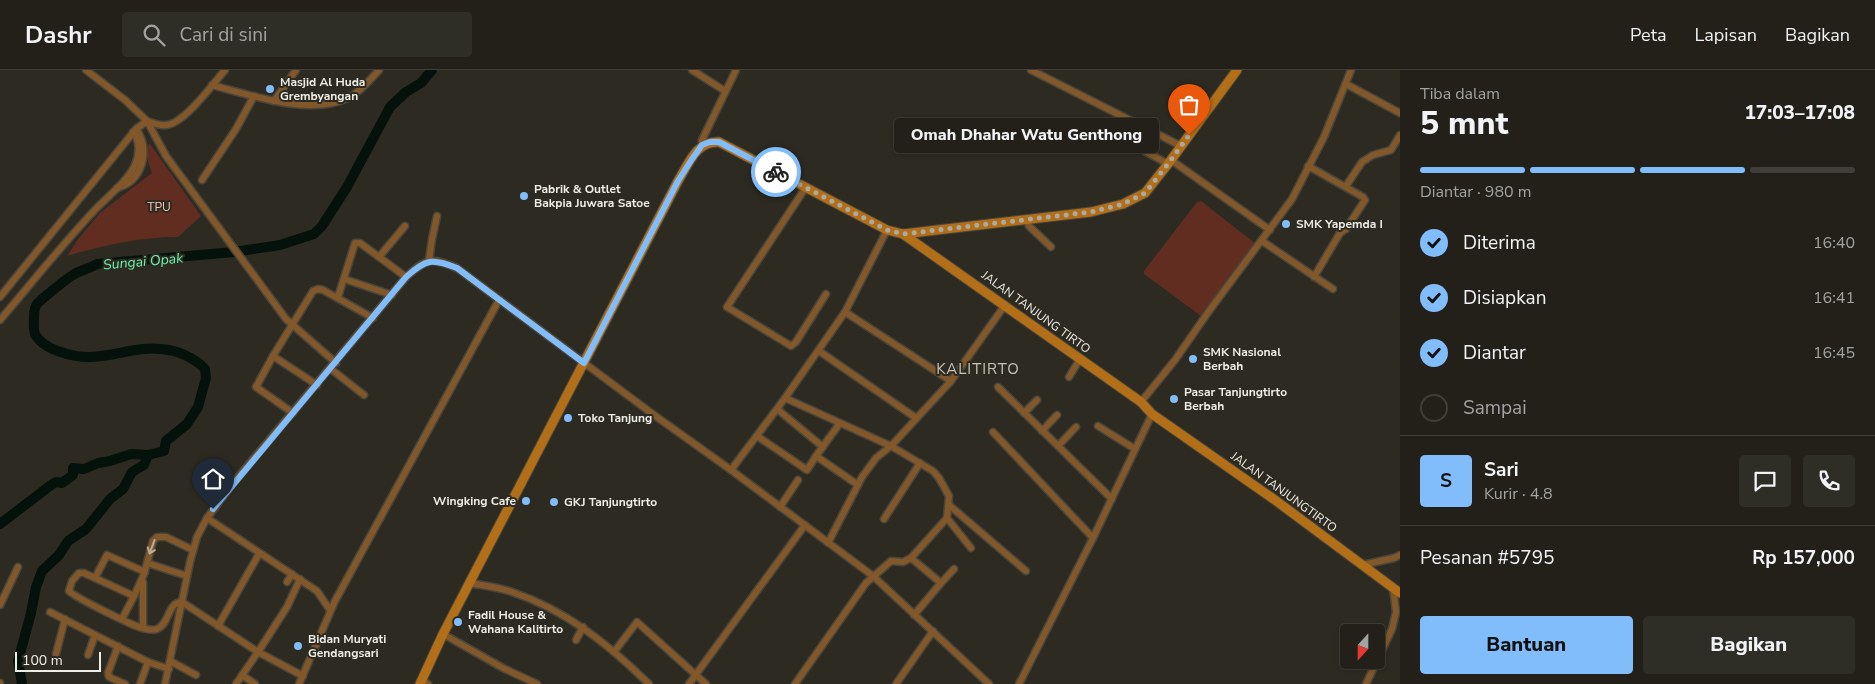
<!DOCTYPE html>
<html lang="id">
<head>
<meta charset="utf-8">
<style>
	:root { --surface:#222019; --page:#2e2d26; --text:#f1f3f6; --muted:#a2a3a2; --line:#3f3e38; --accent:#81bdfa }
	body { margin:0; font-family:"Nunito Sans",sans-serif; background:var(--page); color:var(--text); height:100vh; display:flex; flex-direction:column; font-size:19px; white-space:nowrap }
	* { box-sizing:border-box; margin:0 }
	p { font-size:16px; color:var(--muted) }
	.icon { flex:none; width:28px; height:28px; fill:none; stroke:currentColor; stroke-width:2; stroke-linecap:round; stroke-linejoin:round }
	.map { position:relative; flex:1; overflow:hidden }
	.side { display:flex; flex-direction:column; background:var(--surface); width:475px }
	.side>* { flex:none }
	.needle { width:32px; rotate:201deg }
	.tools { position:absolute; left:1340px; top:554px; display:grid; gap:10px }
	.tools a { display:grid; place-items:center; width:45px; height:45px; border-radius:5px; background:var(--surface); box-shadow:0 1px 4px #0004,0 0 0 1px var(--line); font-size:25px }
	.scale { position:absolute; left:15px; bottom:12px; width:86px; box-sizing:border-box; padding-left:5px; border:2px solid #eeede7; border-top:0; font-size:14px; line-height:18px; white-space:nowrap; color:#eeede7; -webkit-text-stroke:4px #2d2b21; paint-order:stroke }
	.pin { position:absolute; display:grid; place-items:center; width:42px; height:42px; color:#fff; margin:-51px -21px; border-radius:50% 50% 50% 0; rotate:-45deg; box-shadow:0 0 5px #0007 }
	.pin .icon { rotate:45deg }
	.courier { position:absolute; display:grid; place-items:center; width:50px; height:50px; margin:-25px; border:4px solid #81bdfa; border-radius:50%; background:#fff; color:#222; box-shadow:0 1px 6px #0007 }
	.bubble { position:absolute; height:35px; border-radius:5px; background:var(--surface); box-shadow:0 1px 4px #0004,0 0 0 1px var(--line); font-size:16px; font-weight:800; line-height:35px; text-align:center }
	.summary em { font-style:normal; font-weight:800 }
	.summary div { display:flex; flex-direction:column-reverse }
	.summary { display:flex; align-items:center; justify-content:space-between; height:85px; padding:0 20px }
	h1 { font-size:32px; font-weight:800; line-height:38px }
	.bar { display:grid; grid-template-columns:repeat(4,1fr); gap:8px 5px; align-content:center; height:60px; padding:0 20px }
	.bar i { height:6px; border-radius:4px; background:var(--line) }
	.bar .on { background:var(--accent) }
	.bar p { grid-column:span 4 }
	.line { display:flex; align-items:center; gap:12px; padding:0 20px; border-top:1px solid var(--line) }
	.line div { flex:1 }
	.round { display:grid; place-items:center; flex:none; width:52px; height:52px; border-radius:5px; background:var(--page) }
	ol { padding:0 20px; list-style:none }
	li { display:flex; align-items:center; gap:15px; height:55px }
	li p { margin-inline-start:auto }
	li .icon { padding:5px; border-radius:50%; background:var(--accent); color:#111; stroke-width:4 }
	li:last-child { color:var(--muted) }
	li i { width:28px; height:28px; border:2px solid var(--line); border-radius:50% }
	.action { display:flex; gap:10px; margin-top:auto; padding:10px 20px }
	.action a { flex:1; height:58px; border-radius:5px; background:var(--accent); color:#111; font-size:20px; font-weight:800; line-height:58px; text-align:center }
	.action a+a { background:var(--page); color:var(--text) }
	header { display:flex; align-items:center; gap:30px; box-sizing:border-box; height:70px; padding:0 25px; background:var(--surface); border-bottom:1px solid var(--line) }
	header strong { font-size:24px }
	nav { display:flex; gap:28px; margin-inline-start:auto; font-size:18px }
	.search { width:350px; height:45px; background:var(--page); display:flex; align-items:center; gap:12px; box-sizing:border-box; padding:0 18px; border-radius:5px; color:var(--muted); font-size:19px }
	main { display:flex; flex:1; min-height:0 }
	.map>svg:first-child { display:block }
	.green { fill:#602d20 }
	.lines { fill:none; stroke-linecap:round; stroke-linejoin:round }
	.river { stroke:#05120b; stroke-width:10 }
	.street-casing { stroke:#48463d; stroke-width:9 }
	.secondary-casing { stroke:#48463d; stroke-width:11 }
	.street { stroke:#825729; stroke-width:6 }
	.secondary { stroke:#b26f17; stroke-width:9 }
	.oneway { stroke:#bdaa92 }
	.done { stroke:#aaa9a2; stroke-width:5; stroke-dasharray:0 9 }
	.route { stroke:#81bdfa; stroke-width:6 }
	.poi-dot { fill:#81bdfa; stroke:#2d2b21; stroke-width:2 }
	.labels { text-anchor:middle; stroke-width:4; stroke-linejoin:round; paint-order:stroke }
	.poi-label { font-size:12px; font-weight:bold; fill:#eeede7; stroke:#2d2b21; text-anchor:start }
	.park-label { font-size:12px; fill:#fcc9bb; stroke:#2d2b21 }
	.street-label { font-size:12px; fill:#eeede7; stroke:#2d2b21 }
	.water-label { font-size:14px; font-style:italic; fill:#6cf4ae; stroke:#2d2b21 }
	.quarter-label { font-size:15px; letter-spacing:1px; fill:#c6c4b7; stroke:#2d2b21 }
</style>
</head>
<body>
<header>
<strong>Dashr</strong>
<div class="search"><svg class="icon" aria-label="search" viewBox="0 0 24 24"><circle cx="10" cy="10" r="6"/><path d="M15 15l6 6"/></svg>Cari di sini</div>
<nav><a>Peta</a><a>Lapisan</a><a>Bagikan</a></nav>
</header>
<main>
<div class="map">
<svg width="1400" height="614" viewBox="0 0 1400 614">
	<rect width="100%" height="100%" fill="#2d2b21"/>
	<g class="green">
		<path d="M 150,74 L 201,146 L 178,167 C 140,167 104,175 67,186 L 79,168 L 101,142 L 152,103 L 148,92 L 147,76 Z"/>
		<polygon points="1201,131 1256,174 1201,246 1144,204 1144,201 1197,132"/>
	</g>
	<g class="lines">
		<g class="river">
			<path d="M 0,454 L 51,415 L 56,412 L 62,413 L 73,405 L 73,398 L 84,399 L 98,393 L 110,391 L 131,384 L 148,385 L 164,381 L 166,371 L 187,354 L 198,337 L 206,308 L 205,299 C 195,288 177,280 161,279 C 137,276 113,287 89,287 C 73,287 43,280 35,264 C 33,259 34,253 34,248 C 34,244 34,238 37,234 C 39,231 70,206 73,205 C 80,200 89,199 97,194 L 234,182 L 280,175 L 314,164 L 322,156 L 347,117 L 390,37 L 406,22 L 421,13 L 432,0"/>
			<polyline points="22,614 18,591 31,543 36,517 42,501 59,485 68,471 86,459 110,429 123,419 132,402 144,395 148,385"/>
		</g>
		<defs>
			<g id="street">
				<polyline points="86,0 125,30 147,51 166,86 286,249 336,293"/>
				<polyline points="692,0 725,21"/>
				<polyline points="1031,0 1181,76"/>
				<polyline points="1346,14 1400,43"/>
				<path d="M 212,15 C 250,25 310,46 348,28 C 360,22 370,10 379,0"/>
				<polyline points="274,31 296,0"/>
				<polyline points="1183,31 1205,43"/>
				<path d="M 147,51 C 153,53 160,56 166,55 C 184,54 213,14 225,0"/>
				<polyline points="1098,55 1168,94"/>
				<polyline points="702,75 702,70 736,0"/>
				<polyline points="1171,90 1270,160"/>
				<polyline points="1308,96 1363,127 1365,130 1346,159 1340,163 1314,207"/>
				<polyline points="202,110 236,59 254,26"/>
				<polyline points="1346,116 1362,92 1373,85 1391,80 1400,65"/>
				<polyline points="806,117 727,237 791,276 796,272 826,224"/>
				<path d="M 117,118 C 143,111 150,81 137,60"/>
				<polyline points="1027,149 1029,156 1051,177"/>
				<polyline points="405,156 379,187 406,207"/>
				<polyline points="1262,171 1333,219"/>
				<polyline points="429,191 432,169 437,146"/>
				<polyline points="344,209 392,225"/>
				<polyline points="0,227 136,59 147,51"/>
				<polyline points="338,227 355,173 360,173 379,187"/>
				<polyline points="845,242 951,311"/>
				<path d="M 0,250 C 30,215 60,177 92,143 C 105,128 126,114 135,95 C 140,84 140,71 133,62"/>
				<polyline points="819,281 916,348"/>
				<polyline points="273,286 317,315"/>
				<polyline points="331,299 364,325"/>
				<polyline points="1069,307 1080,289"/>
				<polyline points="998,317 1112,429"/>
				<polyline points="785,328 891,376 933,401 939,408 949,426 947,448 911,488 903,492 891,491 866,513 795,614"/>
				<polyline points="1141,332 1175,290 1209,241 1292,129 1324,67 1351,0"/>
				<polyline points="777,339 823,377"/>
				<polyline points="293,343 256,317 273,286 313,221 318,219 323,220 373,248"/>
				<polyline points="1024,343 1037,330"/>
				<polyline points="840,353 816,386 858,415"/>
				<polyline points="1098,356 1135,379"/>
				<polyline points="1042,361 1057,345"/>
				<polyline points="993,362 1093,468"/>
				<polyline points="757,366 807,400 816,386"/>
				<polyline points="1058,376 1076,357"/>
				<polyline points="731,400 785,328 845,242 887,160"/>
				<polyline points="949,435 1026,501"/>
				<polyline points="780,437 798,410"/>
				<polyline points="207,448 317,521 330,540"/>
				<polyline points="947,448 971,478"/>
				<polyline points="884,449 920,393"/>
				<polyline points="828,473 862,407 876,388 891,376 951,311 1005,235"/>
				<path d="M 193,480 L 166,467 L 157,467 L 153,471 L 144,504 L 134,526 L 84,503 L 79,503 L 72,511 L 69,521 C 76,528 131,555 142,558 C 146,559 153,561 157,559 C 170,554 167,532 182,532 L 258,582 L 236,614"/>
				<polyline points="911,488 941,513 914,545"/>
				<polyline points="147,493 187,506"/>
				<polyline points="1362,495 1394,488 1400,485"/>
				<polyline points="95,508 107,485 145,502"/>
				<polyline points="300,509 287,537 258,582 303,606"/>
				<polyline points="287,512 292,504"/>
				<path d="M 470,513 C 484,516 498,517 512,522 C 566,540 609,575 649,614"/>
				<polyline points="941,513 954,499"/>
				<polyline points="0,535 18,497"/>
				<polyline points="50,542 148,592 169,599"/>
				<polyline points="122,549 134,526"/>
				<polyline points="218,556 259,484"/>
				<polyline points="143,558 143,512"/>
				<polyline points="443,564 503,598 537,614"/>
				<polyline points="576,570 583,557"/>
				<polyline points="118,576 108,603 109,607 125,614"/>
				<polyline points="614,582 637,552 706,614"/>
				<polyline points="56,584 65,549"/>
				<polyline points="88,585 95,565"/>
				<polyline points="170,591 196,605"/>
				<polyline points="242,605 255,614"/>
				<polyline points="421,610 428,614"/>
				<polyline points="0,613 0,614"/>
				<polyline points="140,614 148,592"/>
				<path d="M 165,614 L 190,492 L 197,467 L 207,448 L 234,412 L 406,207 C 427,188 431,187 457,198 L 654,345 L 731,400 L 873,506 L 989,614"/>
				<polyline points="299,614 335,531 499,230"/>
				<polyline points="689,614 805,455"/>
				<polyline points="896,614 933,561"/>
				<polyline points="1019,614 1093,468 1152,344"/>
				<polyline points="1366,614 1392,559 1396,542 1393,518"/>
			</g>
			<g id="secondary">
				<polyline points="903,164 1141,332 1152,344 1275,430 1400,523"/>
				<path d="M 420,614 L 443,564 L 678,111 C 689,93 696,71 719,72 L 887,160 L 903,164 L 1091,142 L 1123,134 L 1145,123 L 1168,94 L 1237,0"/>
			</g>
		</defs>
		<use href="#street" class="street-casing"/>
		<use href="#secondary" class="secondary-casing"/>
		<use href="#street" class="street"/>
		<use href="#secondary" class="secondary"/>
	</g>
	<defs><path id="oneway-shaft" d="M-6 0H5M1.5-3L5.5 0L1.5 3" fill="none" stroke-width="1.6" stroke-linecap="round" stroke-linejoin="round" transform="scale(1.25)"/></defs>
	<use class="oneway" href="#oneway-shaft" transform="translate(152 477) rotate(110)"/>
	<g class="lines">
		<polyline class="done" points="776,102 887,160 903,164 1091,142 1123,134 1145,123 1168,94 1189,65"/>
		<path class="route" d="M 213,439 L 406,207 C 426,189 432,188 457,198 L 584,293 L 678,111 L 692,89 L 702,75 L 710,72 L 719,72 L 776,102"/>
	</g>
	<g class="poi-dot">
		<circle cx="270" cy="19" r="5"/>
		<circle cx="524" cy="126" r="5"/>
		<circle cx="1286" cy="154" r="5"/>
		<circle cx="1193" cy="289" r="5"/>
		<circle cx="1174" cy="329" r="5"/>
		<circle cx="568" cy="348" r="5"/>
		<circle cx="526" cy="431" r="5"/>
		<circle cx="554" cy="432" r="5"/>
		<circle cx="458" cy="552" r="5"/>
		<circle cx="298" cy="576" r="5"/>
	</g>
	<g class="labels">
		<g class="poi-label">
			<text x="280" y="16">Masjid Al Huda<tspan x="280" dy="14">Grembyangan</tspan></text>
			<text x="534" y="123">Pabrik &amp; Outlet<tspan x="534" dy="14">Bakpia Juwara Satoe</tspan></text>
			<text x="1296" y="158">SMK Yapemda I</text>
			<text x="1203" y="286">SMK Nasional<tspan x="1203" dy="14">Berbah</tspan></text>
			<text x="1184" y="326">Pasar Tanjungtirto<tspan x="1184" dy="14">Berbah</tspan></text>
			<text x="578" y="352">Toko Tanjung</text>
			<text x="516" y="435" text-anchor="end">Wingking Cafe</text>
			<text x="564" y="436">GKJ Tanjungtirto</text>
			<text x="468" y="549">Fadil House &amp;<tspan x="468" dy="14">Wahana Kalitirto</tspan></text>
			<text x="308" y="573">Bidan Muryati<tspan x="308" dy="14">Gendangsari</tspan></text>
		</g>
		<g class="park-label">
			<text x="159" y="141">TPU</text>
		</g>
		<g class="street-label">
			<text transform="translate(1036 242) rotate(36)" y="4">JALAN TANJUNG TIRTO</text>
			<text transform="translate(1284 422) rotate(36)" y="4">JALAN TANJUNGTIRTO</text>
		</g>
		<g class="water-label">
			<text transform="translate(143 191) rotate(-5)" y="5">Sungai Opak</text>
		</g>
		<g class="quarter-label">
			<text x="978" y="304">KALITIRTO</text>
		</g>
	</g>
</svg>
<div class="tools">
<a><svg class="needle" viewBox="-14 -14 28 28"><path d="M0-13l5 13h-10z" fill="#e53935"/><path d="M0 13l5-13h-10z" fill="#a2a3a2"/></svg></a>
</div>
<div class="scale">100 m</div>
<div class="pin" style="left:1189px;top:65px;background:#ea580c"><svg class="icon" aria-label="bag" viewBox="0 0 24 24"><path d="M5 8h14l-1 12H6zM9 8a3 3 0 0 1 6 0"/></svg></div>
<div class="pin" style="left:213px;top:439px;background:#1f2937"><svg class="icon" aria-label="home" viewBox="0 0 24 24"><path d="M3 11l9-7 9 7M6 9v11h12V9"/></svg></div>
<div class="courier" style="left:776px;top:102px"><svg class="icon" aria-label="bike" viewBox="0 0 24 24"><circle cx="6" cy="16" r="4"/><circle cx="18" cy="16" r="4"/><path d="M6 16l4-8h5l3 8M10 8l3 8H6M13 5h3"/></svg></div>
<div class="bubble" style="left:894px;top:48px;width:265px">Omah Dhahar Watu Genthong</div>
</div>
<section class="side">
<div class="summary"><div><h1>5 mnt</h1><p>Tiba dalam</p></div><em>17:03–17:08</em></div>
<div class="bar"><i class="on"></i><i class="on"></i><i class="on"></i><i></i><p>Diantar · 980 m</p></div>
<ol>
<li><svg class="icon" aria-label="check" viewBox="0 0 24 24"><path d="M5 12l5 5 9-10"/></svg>Diterima<p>16:40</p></li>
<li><svg class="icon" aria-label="check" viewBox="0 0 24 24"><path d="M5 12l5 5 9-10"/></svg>Disiapkan<p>16:41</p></li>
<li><svg class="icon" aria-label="check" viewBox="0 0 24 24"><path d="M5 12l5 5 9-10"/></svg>Diantar<p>16:45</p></li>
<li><i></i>Sampai</li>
</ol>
<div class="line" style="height:90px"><b class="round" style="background:var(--accent);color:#111">S</b><div><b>Sari</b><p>Kurir · 4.8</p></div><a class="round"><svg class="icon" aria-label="chat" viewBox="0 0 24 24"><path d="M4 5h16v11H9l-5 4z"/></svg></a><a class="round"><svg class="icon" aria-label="phone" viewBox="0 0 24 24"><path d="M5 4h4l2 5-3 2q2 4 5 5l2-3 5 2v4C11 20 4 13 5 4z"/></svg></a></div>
<div class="line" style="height:65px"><div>Pesanan #5795</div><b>Rp 157,000</b></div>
<div class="action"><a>Bantuan</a><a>Bagikan</a></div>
</section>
</main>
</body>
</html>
